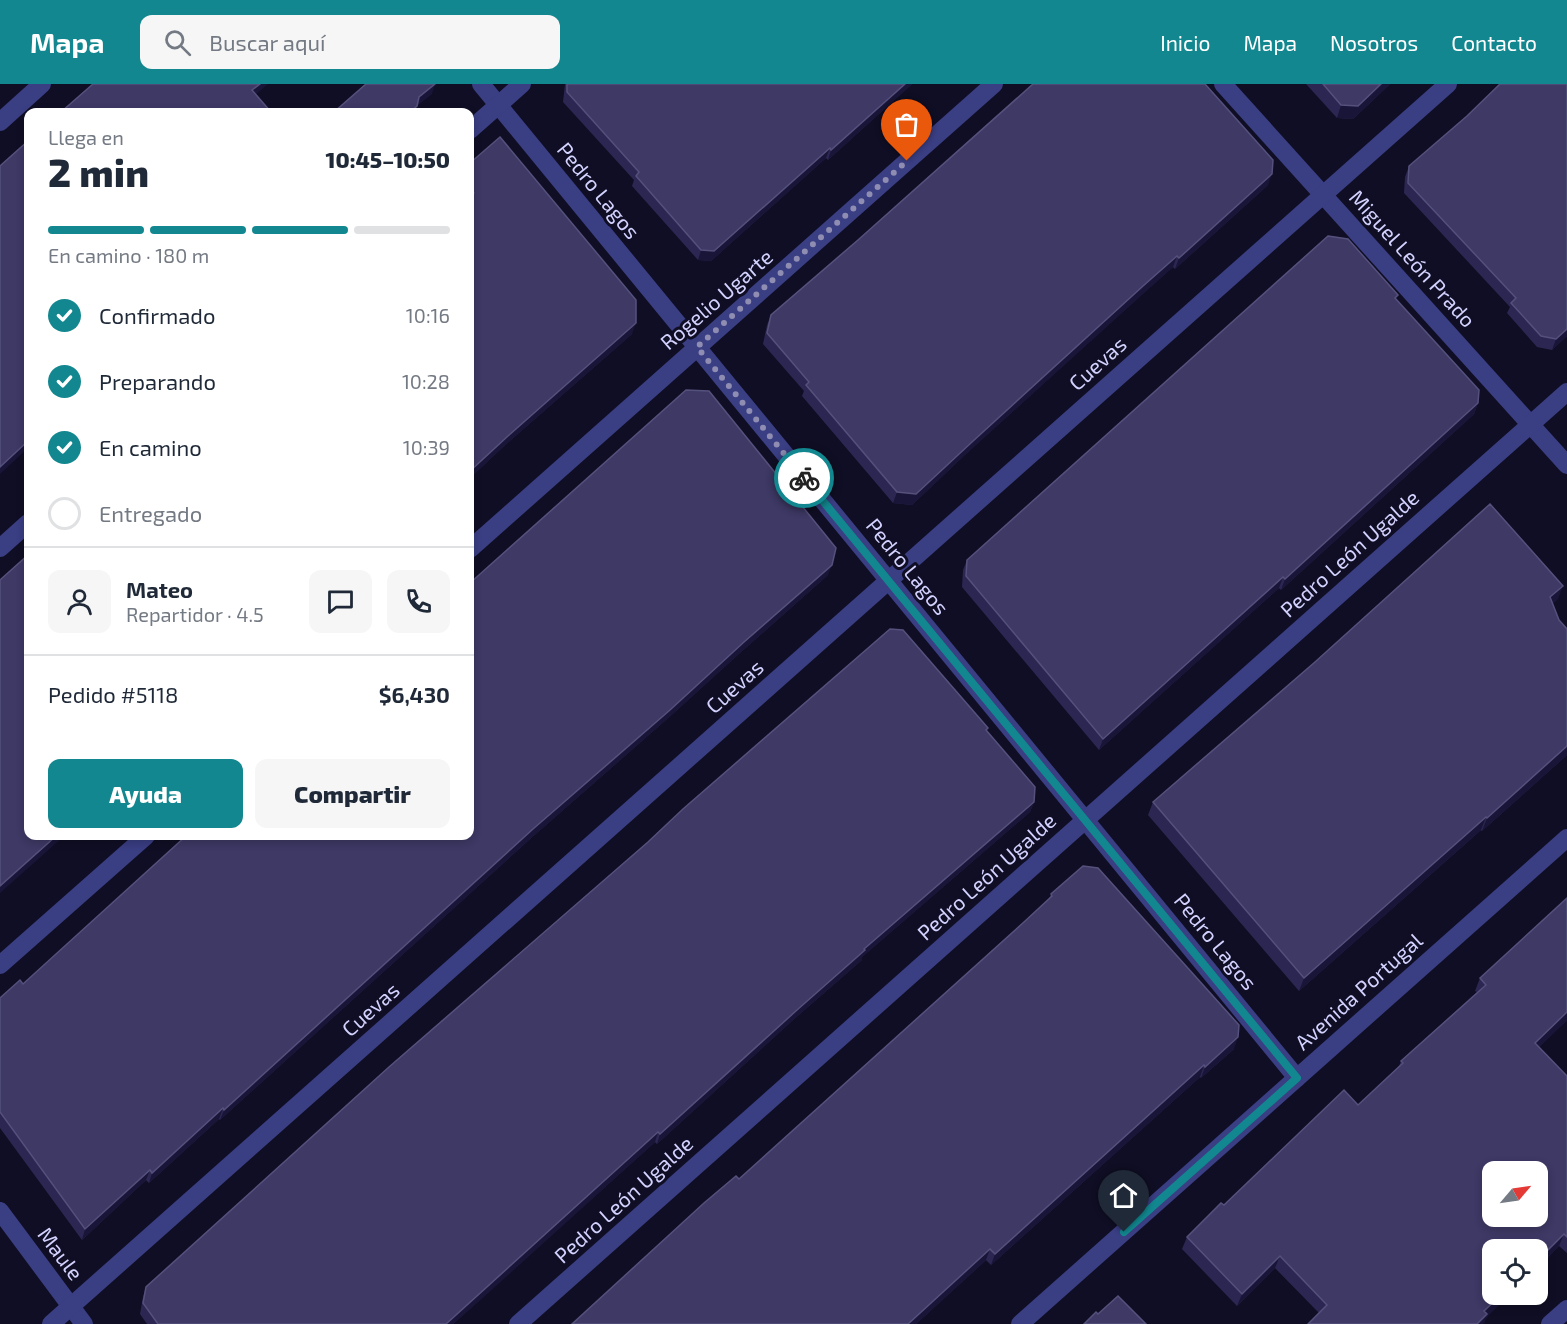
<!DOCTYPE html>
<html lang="es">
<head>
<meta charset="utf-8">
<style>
	:root { --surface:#fff; --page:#f6f6f7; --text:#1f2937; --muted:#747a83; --line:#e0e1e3; --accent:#12878f }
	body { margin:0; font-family:"Exo 2",sans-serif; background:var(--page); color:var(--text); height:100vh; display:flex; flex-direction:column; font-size:22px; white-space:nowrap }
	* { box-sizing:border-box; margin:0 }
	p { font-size:20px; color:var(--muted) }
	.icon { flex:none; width:33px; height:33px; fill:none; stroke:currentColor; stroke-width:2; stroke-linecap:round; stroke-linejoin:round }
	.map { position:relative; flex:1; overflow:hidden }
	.side { position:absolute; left:24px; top:24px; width:450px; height:732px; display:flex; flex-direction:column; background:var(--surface); border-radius:12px; box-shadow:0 3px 9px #0003 }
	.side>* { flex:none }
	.needle { width:39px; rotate:61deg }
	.fabs { position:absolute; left:1482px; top:1077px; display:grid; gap:12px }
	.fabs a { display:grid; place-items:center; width:66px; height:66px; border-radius:12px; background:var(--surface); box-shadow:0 3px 9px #0003; font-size:30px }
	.pin { position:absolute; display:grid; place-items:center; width:51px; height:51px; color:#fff; margin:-62px -26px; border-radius:50% 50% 50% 0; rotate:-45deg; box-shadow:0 0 6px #0007 }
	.pin .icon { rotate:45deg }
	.courier { position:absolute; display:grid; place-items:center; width:60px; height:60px; margin:-30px; border:4px solid #12878f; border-radius:50%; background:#fff; color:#222; box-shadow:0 2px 8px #0007 }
	.headline em { font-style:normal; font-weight:800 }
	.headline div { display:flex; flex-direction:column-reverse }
	.headline { display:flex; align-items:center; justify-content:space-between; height:102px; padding:0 24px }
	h1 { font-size:39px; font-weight:800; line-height:45px }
	.bar { display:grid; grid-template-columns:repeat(4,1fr); gap:9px 6px; align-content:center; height:72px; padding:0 24px }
	.bar i { height:8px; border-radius:4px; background:var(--line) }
	.bar .selected { background:var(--accent) }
	.bar p { grid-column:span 4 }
	.line { display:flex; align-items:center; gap:15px; padding:0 24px; border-top:2px solid var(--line) }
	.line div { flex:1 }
	.round { display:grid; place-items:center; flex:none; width:63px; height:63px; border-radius:12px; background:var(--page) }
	ol { padding:0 24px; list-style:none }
	li { display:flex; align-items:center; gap:18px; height:66px }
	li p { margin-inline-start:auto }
	li .icon { padding:6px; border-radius:50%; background:var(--accent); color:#fff; stroke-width:4 }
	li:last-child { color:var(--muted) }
	li i { width:33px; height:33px; border:3px solid var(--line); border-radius:50% }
	.cta { display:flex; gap:12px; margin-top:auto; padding:12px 24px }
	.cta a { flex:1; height:69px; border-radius:12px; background:var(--accent); color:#fff; font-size:24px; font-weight:800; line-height:69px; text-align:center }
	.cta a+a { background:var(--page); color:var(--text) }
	header { display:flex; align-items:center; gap:36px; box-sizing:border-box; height:84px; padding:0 30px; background:var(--accent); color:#fff }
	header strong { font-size:28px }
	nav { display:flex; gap:33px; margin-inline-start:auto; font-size:21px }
	.search { width:420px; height:54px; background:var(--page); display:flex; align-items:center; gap:15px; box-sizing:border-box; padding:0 21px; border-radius:12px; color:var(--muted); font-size:22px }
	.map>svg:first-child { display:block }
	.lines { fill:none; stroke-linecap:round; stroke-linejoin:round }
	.minor { stroke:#3a3e83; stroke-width:18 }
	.wall { fill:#2c2752 }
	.shaded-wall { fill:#191538 }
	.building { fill:#3e3965; stroke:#55517d; stroke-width:1.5; fill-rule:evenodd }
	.done { stroke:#8f8db2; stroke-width:6; stroke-dasharray:0 10.8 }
	.route { stroke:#12878f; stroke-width:8 }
	.labels { text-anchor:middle; stroke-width:6; stroke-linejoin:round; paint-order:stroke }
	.street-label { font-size:21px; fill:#d3d2ff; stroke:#100e24 }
</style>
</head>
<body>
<header>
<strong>Mapa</strong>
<div class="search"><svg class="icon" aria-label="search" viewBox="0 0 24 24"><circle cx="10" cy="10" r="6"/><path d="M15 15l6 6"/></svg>Buscar aquí</div>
<nav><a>Inicio</a><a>Mapa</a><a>Nosotros</a><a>Contacto</a></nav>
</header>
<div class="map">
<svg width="1567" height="1240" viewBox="0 0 1567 1240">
	<rect width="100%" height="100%" fill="#100e24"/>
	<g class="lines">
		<g class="minor">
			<polyline points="481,0 1297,994"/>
			<polyline points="1223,0 1567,381"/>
			<polyline points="0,38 42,0"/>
			<polyline points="470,46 522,0"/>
			<polyline points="0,464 28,439"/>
			<polyline points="470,465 994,0"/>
			<polyline points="0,881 146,752"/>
			<polyline points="0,1127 84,1240"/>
			<polyline points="51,1240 1448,0"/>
			<polyline points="518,1240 1567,308"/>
			<polyline points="1020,1240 1567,754"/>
			<polyline points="1550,1240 1567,1225"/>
		</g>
	</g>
	<g class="wall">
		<polygon points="565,0 912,0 828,76 826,74 711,177 698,176 632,102 634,96 563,18"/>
		<polygon points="1306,0 1390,0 1353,35 1337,34"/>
		<polygon points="1567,0 1567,252 1552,266 1537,263 1507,229 1510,223 1404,109 1405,93 1409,82"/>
		<polygon points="470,79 632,250 503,363 470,394"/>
		<polygon points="1268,101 1175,185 1173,183 1139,213 968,368 912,421 893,419 802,312 804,307 763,260 767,241 771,231"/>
		<polygon points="1396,216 1478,319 1474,330 1281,506 1279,504 1099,666 962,503 963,486 967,476"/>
		<polygon points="828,491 741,568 666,636 530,755 220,1036 219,1035 149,1099 146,1096 82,1156 0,1044 0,914 23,900"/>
		<polygon points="1558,515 1552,520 1559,536 1567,545 1567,671 1482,747 1481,746 1299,907 1148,731 1153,718"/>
		<polygon points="987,648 1034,718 1030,728 862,873 862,876 793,936 657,1060 655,1058 453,1240 147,1240 140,1230 143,1213 146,1203"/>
		<polygon points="1051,810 1234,965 1201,994 1200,993 991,1181 986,1176 916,1240 572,1240 739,1095 1049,815"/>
		<polygon points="1567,814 1567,936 1539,963 1567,992 1567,1169 1559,1162 1538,1184 1538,1166 1486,1234 1319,1229 1275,1184 1237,1222 1182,1165 1187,1153 1224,1121 1358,1021 1399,982 1401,977 1477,908 1475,907 1480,894"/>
	</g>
	<g class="shaded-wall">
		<polygon points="260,0 268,0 248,17 252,6"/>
		<polygon points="435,0 432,10 417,22 415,28 410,28 419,13"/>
		<polygon points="905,0 912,0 828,76 831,66"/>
		<polygon points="1381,0 1390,0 1353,35 1337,34 1341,21"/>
		<polygon points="830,64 826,74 711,177 698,176 701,166"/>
		<polygon points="1272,90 1268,101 1175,185 1179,174"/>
		<polygon points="1177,172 1173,183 968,368 912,421 893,419 897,408 972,358"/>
		<polygon points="636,239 632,250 503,363 470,394 470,387 508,352"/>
		<polygon points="1567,245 1567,252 1552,266 1556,255"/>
		<polygon points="1478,319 1474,330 1281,506 1285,495"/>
		<polygon points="28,357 28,364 0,390 0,383"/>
		<polygon points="832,481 828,491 741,568 666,636 530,755 220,1036 224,1026 533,745"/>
		<polygon points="1283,493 1279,504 1099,666 1103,655"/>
		<polygon points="1563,502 1558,515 1545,526 1550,513"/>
		<polygon points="1567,662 1567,671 1482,747 1487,734"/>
		<polygon points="1034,718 1030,728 862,873 862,876 793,936 657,1060 660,1050 797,926 864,865"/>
		<polygon points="1486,733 1481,746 1299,907 1304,894"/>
		<polygon points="56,752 64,752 0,809 0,802"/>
		<polygon points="1567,928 1567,936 1531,971 1535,959"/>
		<polygon points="1238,953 1234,965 1201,994 1205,983"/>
		<polygon points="1204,981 1200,993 991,1181 995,1170"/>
		<polygon points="223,1024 219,1035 149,1099 152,1089"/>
		<polygon points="658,1048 655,1058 485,1212 453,1240 446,1240"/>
		<polygon points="150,1086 146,1096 82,1156 85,1145"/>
		<polygon points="1564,1150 1559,1162 1538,1184 1538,1176"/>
		<polygon points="990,1165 986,1176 916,1240 908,1240"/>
		<polygon points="1280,1172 1275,1184 1237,1222 1242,1210"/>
		<polygon points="1502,1210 1510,1210 1486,1234 1484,1240 1477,1240 1484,1227"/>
	</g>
	<g class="building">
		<polygon points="93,0 260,0 252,6 271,28 61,28"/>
		<polygon points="366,0 435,0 419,13 417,22 410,28 334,28"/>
		<polygon points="567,0 905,0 831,66 830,64 714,167 701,166 636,92 639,88 567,8"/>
		<polygon points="1033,0 1205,0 1273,76 1272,90 1179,174 1177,172 1143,202 972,358 916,410 897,408 806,301 809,298 767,249 771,231 858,156"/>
		<polygon points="1323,0 1381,0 1358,22 1341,21"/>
		<polygon points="1500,0 1567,0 1567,245 1556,255 1541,252 1511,219 1516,214 1408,99 1409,82 1467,32"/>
		<polygon points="500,53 636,216 636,239 508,352 470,387 470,113 474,109 470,103 470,79"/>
		<polygon points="28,57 28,357 0,383 0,82"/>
		<polygon points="1328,152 1348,155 1398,211 1395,214 1479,306 1478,319 1285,495 1283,493 1103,655 966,492 967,476"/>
		<polygon points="686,306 709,307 836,464 832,481 744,558 670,626 533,745 224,1026 223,1024 152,1089 150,1086 85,1145 0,1028 0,914 20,896 23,900 186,752 470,752 470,499"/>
		<polygon points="1490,420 1563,502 1550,513 1559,536 1567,545 1567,662 1487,734 1486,733 1304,894 1153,718 1315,578"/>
		<polygon points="28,471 28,752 56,752 0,802 0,496"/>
		<polygon points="890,545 903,546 988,644 986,646 1035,703 1034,718 864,865 865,866 797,926 660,1050 658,1048 446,1240 158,1240 143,1219 146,1203 389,983 648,758 683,725"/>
		<polygon points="1083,782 1098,784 1239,941 1238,953 1205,983 1204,981 995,1170 990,1165 908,1240 572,1240 704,1119 736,1092 739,1095 1024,838 1052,812 1051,810"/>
		<path d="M 1567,814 L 1567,928 L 1535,959 L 1567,992 L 1567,1153 L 1564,1150 L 1538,1176 L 1538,1166 L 1492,1166 L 1492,1210 L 1502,1210 L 1484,1227 L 1487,1230 L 1477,1240 L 1308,1240 L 1327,1221 L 1280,1172 L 1242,1210 L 1187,1153 L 1221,1119 L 1224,1121 L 1344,1006 L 1358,1021 L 1403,979 L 1401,977 L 1486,901 L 1480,894 ZM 1492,1088 L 1538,1088 L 1538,1132 L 1492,1132 Z"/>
		<polygon points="1118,1212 1146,1240 1084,1240 1096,1228 1098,1230"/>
	</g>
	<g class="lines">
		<polyline class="done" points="804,394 697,263 907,77"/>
		<polyline class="route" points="804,394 1297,994 1124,1148"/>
	</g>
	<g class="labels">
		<g class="street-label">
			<text transform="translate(598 107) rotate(51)" y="7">Pedro Lagos</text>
			<text transform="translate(1412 175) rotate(48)" y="7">Miguel León Prado</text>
			<text transform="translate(717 216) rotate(-41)" y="7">Rogelio Ugarte</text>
			<text transform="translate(1098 280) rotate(-42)" y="7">Cuevas</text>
			<text transform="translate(1350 470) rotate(-42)" y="7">Pedro León Ugalde</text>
			<text transform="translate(907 483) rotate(51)" y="7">Pedro Lagos</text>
			<text transform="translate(735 603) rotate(-42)" y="7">Cuevas</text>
			<text transform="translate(987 793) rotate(-42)" y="7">Pedro León Ugalde</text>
			<text transform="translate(1215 858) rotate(51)" y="7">Pedro Lagos</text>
			<text transform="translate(1359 908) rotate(-42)" y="7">Avenida Portugal</text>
			<text transform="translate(371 926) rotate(-42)" y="7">Cuevas</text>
			<text transform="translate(624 1116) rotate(-42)" y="7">Pedro León Ugalde</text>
			<text transform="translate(60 1170) rotate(53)" y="7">Maule</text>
		</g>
	</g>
</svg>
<div class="fabs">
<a><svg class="needle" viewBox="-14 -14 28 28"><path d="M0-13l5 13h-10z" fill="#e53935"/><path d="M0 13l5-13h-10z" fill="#747a83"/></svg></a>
<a><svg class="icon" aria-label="locate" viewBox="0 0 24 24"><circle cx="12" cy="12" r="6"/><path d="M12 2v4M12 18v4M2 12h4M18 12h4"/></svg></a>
</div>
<div class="pin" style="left:907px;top:77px;background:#ea580c"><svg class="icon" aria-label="bag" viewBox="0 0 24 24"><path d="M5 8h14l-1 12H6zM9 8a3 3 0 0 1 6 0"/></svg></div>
<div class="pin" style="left:1124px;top:1148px;background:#1f2937"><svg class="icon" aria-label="home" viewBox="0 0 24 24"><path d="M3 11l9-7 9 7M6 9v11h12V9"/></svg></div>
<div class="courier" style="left:804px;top:394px"><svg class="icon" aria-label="bike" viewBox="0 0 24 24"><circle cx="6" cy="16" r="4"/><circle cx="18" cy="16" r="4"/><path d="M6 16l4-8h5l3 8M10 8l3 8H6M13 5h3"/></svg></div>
<section class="side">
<div class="headline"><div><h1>2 min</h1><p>Llega en</p></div><em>10:45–10:50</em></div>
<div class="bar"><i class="selected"></i><i class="selected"></i><i class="selected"></i><i></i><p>En camino · 180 m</p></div>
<ol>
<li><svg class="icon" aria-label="check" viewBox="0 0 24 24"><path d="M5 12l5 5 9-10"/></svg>Confirmado<p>10:16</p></li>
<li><svg class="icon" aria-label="check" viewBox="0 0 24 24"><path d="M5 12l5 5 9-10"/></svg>Preparando<p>10:28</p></li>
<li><svg class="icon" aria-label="check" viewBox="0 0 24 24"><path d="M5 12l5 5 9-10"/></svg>En camino<p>10:39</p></li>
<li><i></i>Entregado</li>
</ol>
<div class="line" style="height:108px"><a class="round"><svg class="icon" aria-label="person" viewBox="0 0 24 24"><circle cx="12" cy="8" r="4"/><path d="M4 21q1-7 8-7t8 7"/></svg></a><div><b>Mateo</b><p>Repartidor · 4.5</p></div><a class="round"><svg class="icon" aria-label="chat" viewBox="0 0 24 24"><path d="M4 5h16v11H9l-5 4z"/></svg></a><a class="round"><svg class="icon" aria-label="phone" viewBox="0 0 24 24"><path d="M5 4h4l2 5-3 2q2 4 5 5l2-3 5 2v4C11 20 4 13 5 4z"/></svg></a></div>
<div class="line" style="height:78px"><div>Pedido #5118</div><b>$6,430</b></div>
<div class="cta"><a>Ayuda</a><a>Compartir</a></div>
</section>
</div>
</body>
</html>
